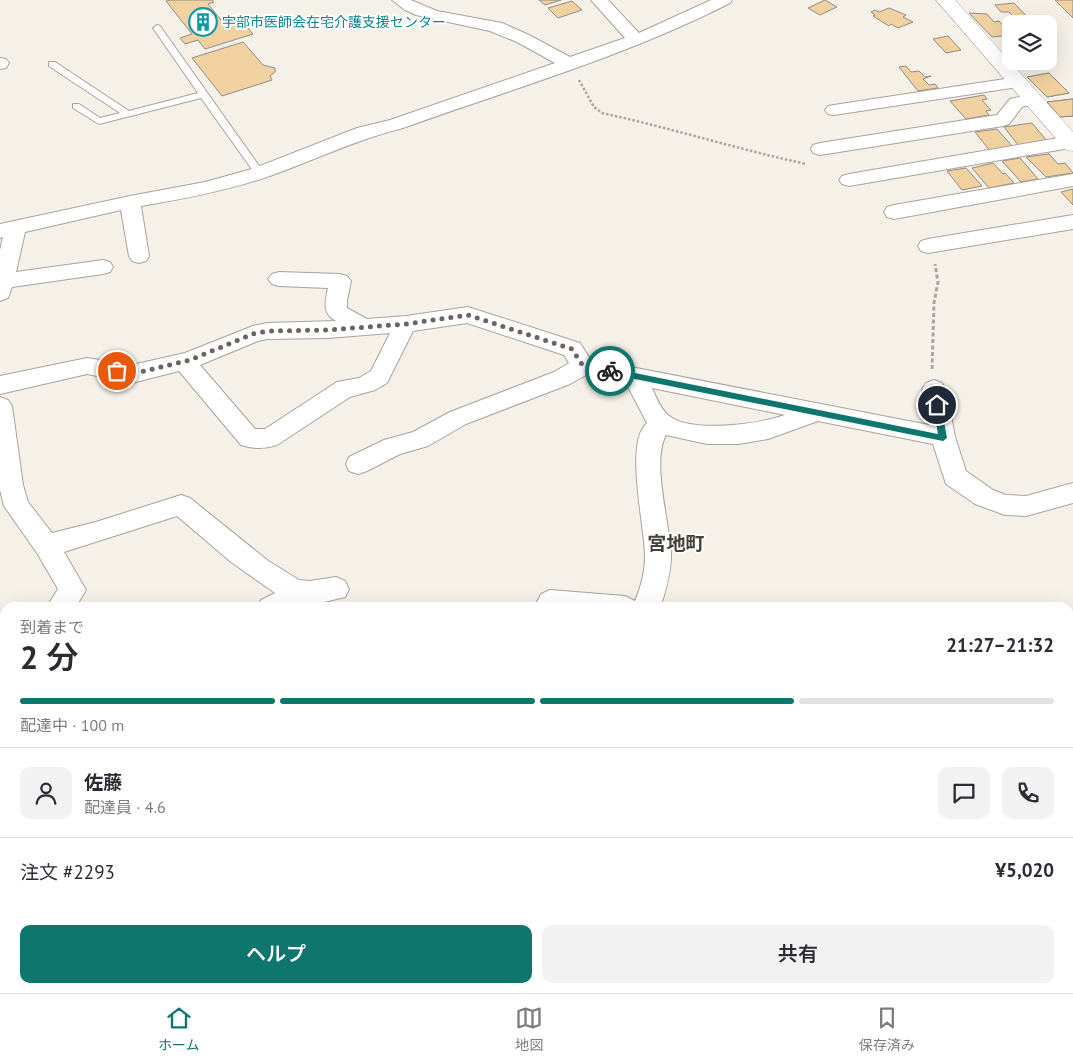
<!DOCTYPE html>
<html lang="ja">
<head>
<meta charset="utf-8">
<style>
	:root { --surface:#fff; --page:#f2f2f3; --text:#2b2b33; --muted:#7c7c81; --line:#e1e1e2; --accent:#0f766e }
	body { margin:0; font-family:"PT Sans","Noto Sans JP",sans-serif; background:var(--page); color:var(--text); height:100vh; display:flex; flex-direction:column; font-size:19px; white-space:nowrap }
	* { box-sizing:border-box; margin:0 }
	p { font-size:16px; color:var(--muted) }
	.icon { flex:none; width:28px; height:28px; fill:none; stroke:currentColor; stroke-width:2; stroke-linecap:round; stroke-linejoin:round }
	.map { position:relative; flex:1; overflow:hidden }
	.drawer { position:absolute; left:0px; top:602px; width:1074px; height:391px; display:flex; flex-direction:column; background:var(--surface); border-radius:15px 15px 0 0; box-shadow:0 5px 20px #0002 }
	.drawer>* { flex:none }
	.fabs { position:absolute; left:1002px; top:15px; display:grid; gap:10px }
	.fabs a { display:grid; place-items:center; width:55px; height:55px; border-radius:10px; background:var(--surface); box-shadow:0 5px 20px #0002; font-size:25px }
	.pin { position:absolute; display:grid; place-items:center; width:42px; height:42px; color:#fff; margin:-21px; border:2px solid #fff; border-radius:50%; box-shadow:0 1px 5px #0007 }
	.courier { position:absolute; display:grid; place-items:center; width:50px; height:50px; margin:-25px; border:4px solid #0f766e; border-radius:50%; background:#fff; color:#222; box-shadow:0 1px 6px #0007 }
	.overview em { font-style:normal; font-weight:600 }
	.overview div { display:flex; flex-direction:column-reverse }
	.overview { display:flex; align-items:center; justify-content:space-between; height:85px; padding:0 20px }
	h1 { font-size:32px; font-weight:600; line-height:38px }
	.bar { display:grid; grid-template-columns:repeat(4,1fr); gap:8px 5px; align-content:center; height:60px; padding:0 20px }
	.bar i { height:6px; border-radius:4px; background:var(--line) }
	.bar .on { background:var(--accent) }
	.bar p { grid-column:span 4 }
	.line { display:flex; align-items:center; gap:12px; padding:0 20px; border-top:1px solid var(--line) }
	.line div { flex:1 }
	.round { display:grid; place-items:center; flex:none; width:52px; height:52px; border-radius:10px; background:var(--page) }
	.action { display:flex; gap:10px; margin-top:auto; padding:10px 20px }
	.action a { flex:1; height:58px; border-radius:10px; background:var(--accent); color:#fff; font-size:20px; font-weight:600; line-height:58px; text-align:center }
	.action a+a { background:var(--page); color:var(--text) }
	.menu { display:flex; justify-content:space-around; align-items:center; height:70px; border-top:1px solid var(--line); background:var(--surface); font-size:14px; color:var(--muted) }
	.menu a { display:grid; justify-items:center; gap:2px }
	.menu .on { color:var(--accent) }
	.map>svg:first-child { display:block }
	.building { fill:#f1d1a0; stroke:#908b84 }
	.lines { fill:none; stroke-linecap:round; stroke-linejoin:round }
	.lane-casing { stroke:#a7a39c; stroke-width:2 }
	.street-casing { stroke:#a7a39c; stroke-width:2 }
	.secondary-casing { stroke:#a7a39c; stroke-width:1 }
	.path-far1 { stroke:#aaa6a0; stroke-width:2.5; stroke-dasharray:2.5 2; stroke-linecap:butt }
	.path { stroke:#aaa6a0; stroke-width:3; stroke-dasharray:4 2.5; stroke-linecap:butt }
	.lane { fill:#fff; fill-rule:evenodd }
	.street { fill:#fff; fill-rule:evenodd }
	.secondary { fill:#fff; fill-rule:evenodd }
	.route { fill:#0f766e }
	.done { stroke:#696661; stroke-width:5; stroke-dasharray:0 9 }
	.labels { text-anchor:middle; stroke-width:4; stroke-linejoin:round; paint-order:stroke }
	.far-culture-label { font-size:14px; fill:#0d838f; stroke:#fff; text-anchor:start }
	.quarter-label { font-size:19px; font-weight:bold; fill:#44403a; stroke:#fff }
</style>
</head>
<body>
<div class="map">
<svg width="1073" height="993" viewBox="0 0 1073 993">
	<rect width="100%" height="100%" fill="#f5f0e8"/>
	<g class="building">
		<polygon points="170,0 212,0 214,2 208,4 225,25 241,20 253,34 205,49 198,40 185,44 180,38 192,34 166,1"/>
		<polygon points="539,0 561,0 545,5"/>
		<polygon points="825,0 837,7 820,15 808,8"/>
		<polygon points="1055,0 1073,0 1073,18"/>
		<polygon points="572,1 582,10 558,18 548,8"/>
		<polygon points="1014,3 1032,22 1020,24 1009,12 1001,12 995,5"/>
		<polygon points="889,8 906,15 903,17 913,22 898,28 891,24 889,26 873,16 875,15 871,12 875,10 879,12"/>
		<polygon points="969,13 987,14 994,22 999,21 1011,35 992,37"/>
		<polygon points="948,36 961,50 946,53 933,39"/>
		<polygon points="243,42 263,65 275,68 275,72 270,76 272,80 222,96 192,58"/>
		<polygon points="906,66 911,72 919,71 925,77 931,76 923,79 929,85 935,84 938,88 918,91 899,67"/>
		<polygon points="1049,73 1069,93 1047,97 1027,77"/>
		<polygon points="1049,73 1069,93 1047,97 1027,77"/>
		<polygon points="984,95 987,99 982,100 991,110 986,111 989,115 966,119 950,101"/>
		<polygon points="1073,99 1073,116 1060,117 1047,102"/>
		<polygon points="1073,99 1073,116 1060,117 1047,102"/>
		<polygon points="1032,123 1047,141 1019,146 1004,127"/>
		<polygon points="997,129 1013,147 990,151 975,132"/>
		<polygon points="1049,154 1058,164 1065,163 1073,173 1046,177 1026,157"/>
		<polygon points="1020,158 1038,179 1021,182 1002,161"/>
		<polygon points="993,163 1003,174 1005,173 1014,183 989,188 972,168"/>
		<polygon points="966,168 982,186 962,190 947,171"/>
		<polygon points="1073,189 1073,205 1061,192"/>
	</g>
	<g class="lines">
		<defs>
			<polygon id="lane" points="157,25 160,26 264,173 262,175 256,175 201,98 99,124 73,108 73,104 79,104 100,118 120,113 49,66 49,62 55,62 129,111 198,93 153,28"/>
			<g id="street">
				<path d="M 392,0 L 411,0 L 437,11 L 502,23 L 529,35 L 570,57 L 625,38 L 591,0 L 608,0 L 639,33 L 711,0 L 732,0 L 730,3 C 626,56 512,89 403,128 C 355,140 312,161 267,177 C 226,191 183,199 141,206 L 149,256 L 146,261 L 139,263 L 132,261 L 129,256 L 121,210 L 25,232 L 16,272 L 103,260 L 110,262 L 113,267 L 110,272 L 103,274 L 12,287 L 8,298 L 0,301 L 0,250 L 3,237 L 0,238 L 0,224 L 130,196 L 205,182 L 252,169 L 357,128 L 390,120 L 555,63 L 517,42 L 490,31 L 416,15 L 405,10 Z"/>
				<polygon points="0,58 6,59 9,63 6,68 0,69"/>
				<polygon points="1018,77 1024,78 1027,82 1024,86 834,115 828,114 825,110 828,106 834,105"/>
				<polygon points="1033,94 1039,95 1042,99 1039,103 1022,107 1009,124 1003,126 820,155 813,153 811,149 813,145 820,143 997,115 1010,99"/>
				<polygon points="1070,136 1073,137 1073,147 1070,148 849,186 842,184 839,180 842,176 849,174"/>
				<polygon points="1073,174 1073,186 894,219 887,217 884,212 887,207 894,205"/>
				<polygon points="1073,215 1073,229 928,253 921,251 918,246 921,241 928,239"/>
				<path d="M 279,272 L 340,274 L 347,276 L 351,281 L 347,301 L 347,308 L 367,319 L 406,316 L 468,307 L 580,343 L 590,359 L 929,425 L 922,389 L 926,383 L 934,380 L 942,383 L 946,389 L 955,437 L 966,471 L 993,490 L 1006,495 L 1026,496 L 1073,483 L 1073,503 L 1026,516 L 1005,515 L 975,504 L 946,484 L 933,444 L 818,421 L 768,439 L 738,444 L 707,444 L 666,435 C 651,462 670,523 671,555 C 671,573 666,590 660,608 L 539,608 L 537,602 L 541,594 L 550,590 L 625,596 L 635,601 C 641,587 645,572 645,556 C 645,527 624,442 647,423 L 626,383 L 586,375 L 570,384 L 466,424 L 428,446 L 400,454 L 367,471 L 358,474 L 349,471 L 346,464 L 349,457 L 384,440 L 413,432 L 450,412 L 554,372 L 569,363 L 564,355 L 467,323 L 413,331 L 387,383 L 375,390 L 350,397 L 277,445 C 265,449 253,449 241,445 L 179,371 L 132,383 L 87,374 L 0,394 L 0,376 L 87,358 L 132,365 L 185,353 L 253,326 L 267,323 L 336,321 C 322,314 325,302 328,288 L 279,286 L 272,284 L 268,279 L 272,274 ZM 390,333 L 371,371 L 359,378 L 337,382 L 265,429 L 255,429 L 200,365 L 258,341 L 267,339 L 328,338 ZM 652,388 L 785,415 C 759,424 690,434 668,415 C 660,408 656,397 652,388 Z"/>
				<polygon points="0,397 8,400 12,406 23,485 28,502 52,533 96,522 181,495 190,498 267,560 299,580 310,581 336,577 345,581 349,589 345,597 299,608 258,608 261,600 275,593 231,562 177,516 64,552 86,590 75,608 46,608 58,589 37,553 4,506 0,490"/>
				<polygon points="0,688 5,689 5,715 0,714"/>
				<polygon points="1073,870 1073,902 1069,903 1069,871"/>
				<polygon points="0,957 5,959 5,989 15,989 5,993 0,991"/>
				<polygon points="15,989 56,989 58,993 17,993"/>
				<polygon points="685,989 735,989 733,993 683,993"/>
				<polygon points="822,989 856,989 858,993 824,993"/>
			</g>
			<polygon id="secondary" points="936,0 955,0 1073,132 1073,151 1066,150"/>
		</defs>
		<use href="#lane" class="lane-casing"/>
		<use href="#street" class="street-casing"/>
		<use href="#secondary" class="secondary-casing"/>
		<path class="path-far1" d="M 579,80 L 594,107 L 602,113 C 671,128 737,149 806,164"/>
		<polyline class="path" points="932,369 934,303 938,282 935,264"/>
		<use href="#lane" class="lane"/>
		<use href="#street" class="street"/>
		<use href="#secondary" class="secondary"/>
	</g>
	<polygon class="route" points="610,368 938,434 933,405 937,402 941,405 947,438 943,441 610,374 606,371"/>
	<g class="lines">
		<polyline class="done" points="117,371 132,374 190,360 253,334 267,331 328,330 406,324 468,315 572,349 583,366 610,371"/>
	</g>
	<defs>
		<symbol id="building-ring" viewBox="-11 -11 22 22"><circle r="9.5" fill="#fff" stroke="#0f9aa8" stroke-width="1.5"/><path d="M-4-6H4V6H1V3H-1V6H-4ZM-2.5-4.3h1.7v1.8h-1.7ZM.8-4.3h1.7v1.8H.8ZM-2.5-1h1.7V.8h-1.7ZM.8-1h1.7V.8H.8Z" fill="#0f9aa8"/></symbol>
	</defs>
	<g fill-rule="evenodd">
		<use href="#building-ring" x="187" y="6" width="32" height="32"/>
	</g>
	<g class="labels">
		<g class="far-culture-label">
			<text x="222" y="27">宇部市医師会在宅介護支援センター</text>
		</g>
		<g class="quarter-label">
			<text x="676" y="550">宮地町</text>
		</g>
	</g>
</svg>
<div class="fabs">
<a><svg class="icon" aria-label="layers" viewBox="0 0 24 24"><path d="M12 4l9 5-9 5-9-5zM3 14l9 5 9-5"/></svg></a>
</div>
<div class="pin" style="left:117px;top:371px;background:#ea580c"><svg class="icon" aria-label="bag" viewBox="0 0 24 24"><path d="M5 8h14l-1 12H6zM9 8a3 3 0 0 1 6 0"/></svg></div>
<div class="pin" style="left:937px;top:405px;background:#1f2937"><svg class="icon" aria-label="home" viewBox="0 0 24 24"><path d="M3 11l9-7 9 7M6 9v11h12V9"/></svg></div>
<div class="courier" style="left:610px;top:371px"><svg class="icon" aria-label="bike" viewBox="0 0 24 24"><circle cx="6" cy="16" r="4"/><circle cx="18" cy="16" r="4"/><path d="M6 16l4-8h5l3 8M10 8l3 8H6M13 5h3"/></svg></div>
<section class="drawer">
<div class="overview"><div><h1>2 分</h1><p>到着まで</p></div><em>21:27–21:32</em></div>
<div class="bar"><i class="on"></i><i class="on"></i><i class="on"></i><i></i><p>配達中 · 100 m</p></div>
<div class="line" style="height:90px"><a class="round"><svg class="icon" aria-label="person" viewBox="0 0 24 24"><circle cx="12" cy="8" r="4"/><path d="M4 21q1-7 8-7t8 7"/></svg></a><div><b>佐藤</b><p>配達員 · 4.6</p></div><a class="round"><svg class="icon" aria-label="chat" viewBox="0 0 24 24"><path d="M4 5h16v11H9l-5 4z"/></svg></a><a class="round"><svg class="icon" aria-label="phone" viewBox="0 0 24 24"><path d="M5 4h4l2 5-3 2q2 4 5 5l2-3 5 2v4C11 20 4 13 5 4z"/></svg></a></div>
<div class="line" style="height:65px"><div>注文 #2293</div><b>¥5,020</b></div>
<div class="action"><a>ヘルプ</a><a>共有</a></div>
</section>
</div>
<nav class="menu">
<a class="on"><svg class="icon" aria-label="home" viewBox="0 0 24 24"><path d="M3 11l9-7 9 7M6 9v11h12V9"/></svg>ホーム</a>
<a><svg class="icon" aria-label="map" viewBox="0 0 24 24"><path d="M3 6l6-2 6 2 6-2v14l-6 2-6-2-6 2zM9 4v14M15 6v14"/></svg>地図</a>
<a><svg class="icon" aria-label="saved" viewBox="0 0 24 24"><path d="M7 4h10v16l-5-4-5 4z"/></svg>保存済み</a>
</nav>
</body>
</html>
